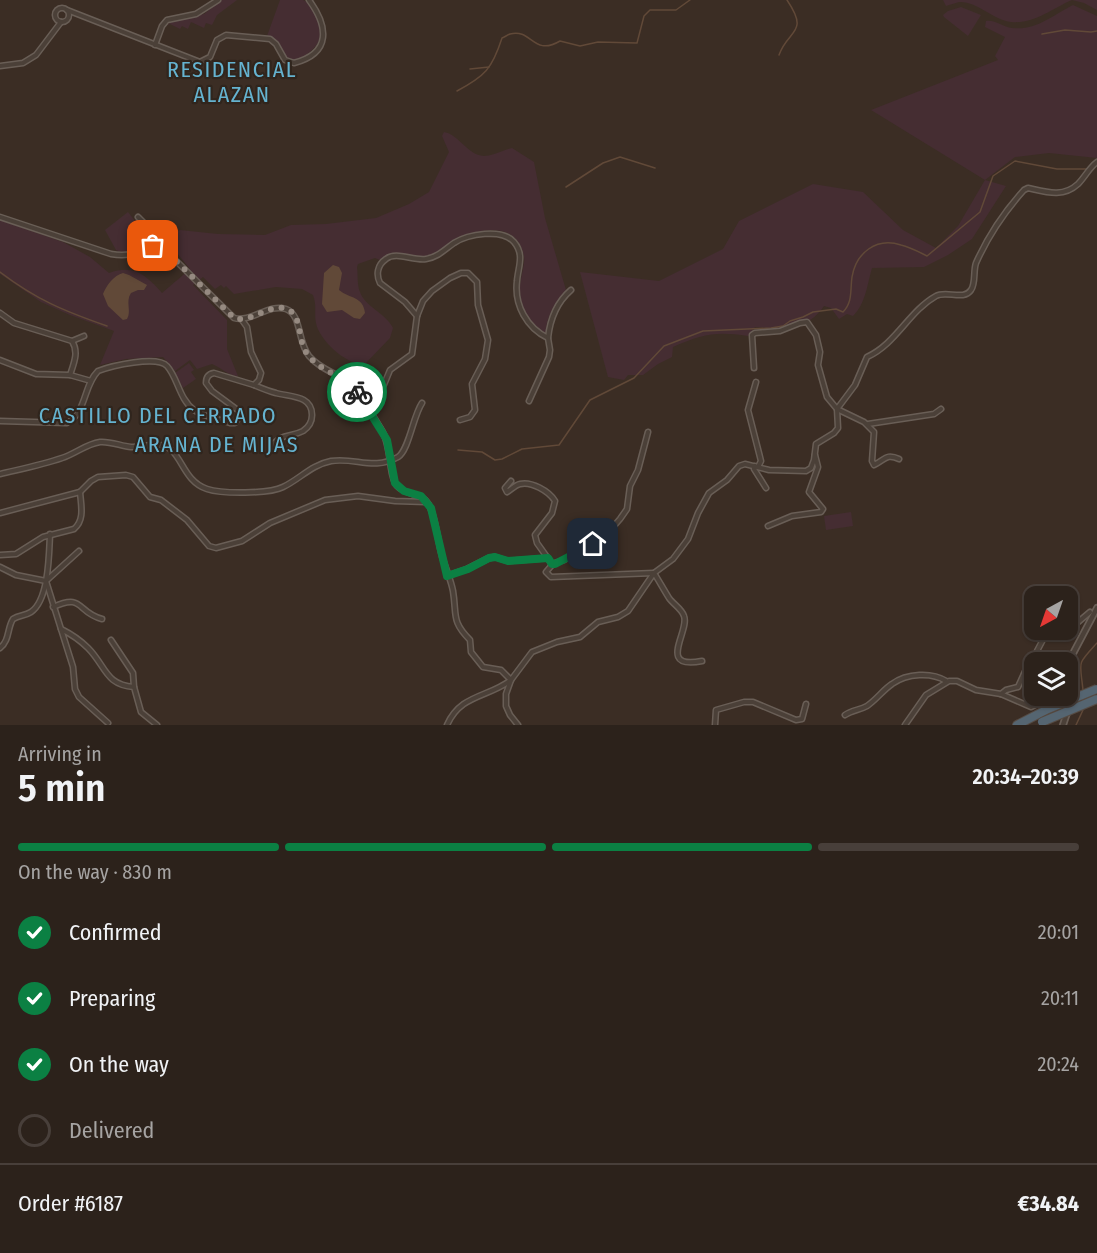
<!DOCTYPE html>
<html lang="en">
<head>
<meta charset="utf-8">
<style>
	:root { --surface:#2c221b; --page:#382f28; --text:#f1f3f6; --muted:#a6a4a3; --line:#483f3a; --accent:#0b8043 }
	body { margin:0; font-family:"Fira Sans Condensed",sans-serif; background:var(--page); color:var(--text); height:100vh; display:flex; flex-direction:column; font-size:22px; white-space:nowrap }
	* { box-sizing:border-box; margin:0 }
	p { font-size:20px; color:var(--muted) }
	.icon { flex:none; width:33px; height:33px; fill:none; stroke:currentColor; stroke-width:2; stroke-linecap:round; stroke-linejoin:round }
	.map { position:relative; height:725px; overflow:hidden }
	.drawer { display:flex; flex-direction:column; background:var(--surface); flex:1 }
	.drawer>* { flex:none }
	.needle { width:39px; rotate:220deg }
	.buttons { position:absolute; left:1024px; top:586px; display:grid; gap:12px }
	.buttons a { display:grid; place-items:center; width:54px; height:54px; border-radius:12px; background:var(--surface); box-shadow:0 2px 4px #0004,0 0 0 2px var(--line); font-size:30px }
	.pin { position:absolute; display:grid; place-items:center; width:51px; height:51px; color:#fff; margin:-26px; border-radius:12px; box-shadow:0 3px 9px #0006 }
	.courier { position:absolute; display:grid; place-items:center; width:60px; height:60px; margin:-30px; border:4px solid #0b8043; border-radius:50%; background:#fff; color:#222; box-shadow:0 2px 8px #0007 }
	.summary em { font-style:normal; font-weight:600 }
	.summary div { display:flex; flex-direction:column-reverse }
	.summary { display:flex; align-items:center; justify-content:space-between; height:102px; padding:0 18px }
	h1 { font-size:39px; font-weight:600; line-height:45px }
	.bar { display:grid; grid-template-columns:repeat(4,1fr); gap:9px 6px; align-content:center; height:72px; padding:0 18px }
	.bar i { height:8px; border-radius:4px; background:var(--line) }
	.bar .on { background:var(--accent) }
	.bar p { grid-column:span 4 }
	.line { display:flex; align-items:center; gap:15px; padding:0 18px; border-top:2px solid var(--line) }
	.line div { flex:1 }
	ol { padding:0 18px; list-style:none }
	li { display:flex; align-items:center; gap:18px; height:66px }
	li p { margin-inline-start:auto }
	li .icon { padding:6px; border-radius:50%; background:var(--accent); color:#fff; stroke-width:4 }
	li:last-child { color:var(--muted) }
	li i { width:33px; height:33px; border:3px solid var(--line); border-radius:50% }
	.map>svg:first-child { display:block }
	.green { fill:#452d32 }
	.water { fill:#614938 }
	.lines { fill:none; stroke-linecap:round; stroke-linejoin:round }
	.stream { stroke:#614938; stroke-width:1.5 }
	.minor-casing { stroke:#695e56; stroke-width:7 }
	.tertiary-casing { stroke:#695e56; stroke-width:8 }
	.motorway-casing { stroke:#564b43; stroke-width:10 }
	.minor { stroke:#4b4038; stroke-width:4 }
	.tertiary { stroke:#4b4038; stroke-width:4.5 }
	.motorway { stroke:#556571; stroke-width:8 }
	.motorway-bridge-casing { stroke:#564b43; stroke-width:10; stroke-linecap:butt }
	.motorway-bridge { stroke:#556571; stroke-width:8 }
	.done { stroke:#968a81; stroke-width:6; stroke-dasharray:0 10.8 }
	.route { stroke:#0b8043; stroke-width:8 }
	.labels { text-anchor:middle; stroke-width:4.5; stroke-linejoin:round; paint-order:stroke }
	.neighbourhood-label { font-size:22px; letter-spacing:1.5px; fill:#65b3d0; stroke:#30251d }
</style>
</head>
<body>
<div class="map">
<svg width="1097" height="725" viewBox="0 0 1097 725">
	<rect width="100%" height="100%" fill="#3b2d24"/>
	<g class="green">
		<polygon points="222,0 237,0 217,15 212,25 206,23 204,28 191,22 188,29 182,26 180,29 170,24 166,26 173,21 204,14"/>
		<path d="M 280,0 C 287,0 297,0 303,0 C 309,2 312,9 315,14 C 328,38 317,50 295,61 L 287,59 C 279,49 281,40 267,36 Z"/>
		<path d="M 943,0 L 1097,0 L 1097,10 L 1084,3 L 1072,0 C 1051,9 1035,24 1011,22 C 993,20 977,1 959,2 C 955,3 950,5 946,6 Z"/>
		<path d="M 1073,5 L 1097,16 L 1097,158 L 1049,153 L 1015,157 L 985,180 L 1006,186 L 972,239 L 948,255 L 924,267 L 872,268 C 867,285 866,303 853,316 L 847,314 L 839,319 L 831,308 L 824,306 C 807,331 782,329 755,327 L 748,336 C 717,331 702,334 673,347 L 672,357 L 658,364 L 643,375 L 628,375 L 624,380 L 608,377 L 580,272 L 659,281 L 723,249 L 739,221 L 813,184 L 863,192 L 903,230 L 936,248 L 958,226 L 985,180 L 871,110 L 998,60 L 995,56 L 1005,37 L 985,27 L 986,21 C 994,19 1003,27 1012,28 C 1036,31 1053,15 1073,5 Z"/>
		<polygon points="961,7 981,15 968,36 944,17 943,15 948,11"/>
		<path d="M 444,132 C 460,135 467,155 484,156 C 492,156 503,150 512,148 L 534,162 L 545,218 L 566,290 C 556,301 546,317 546,332 L 543,333 C 533,326 524,317 521,304 C 517,289 522,277 524,263 C 525,257 523,251 520,245 C 508,223 480,230 461,237 C 450,240 444,249 433,254 C 415,262 396,248 380,260 L 375,258 L 358,264 L 357,267 C 358,275 357,285 360,292 C 365,307 386,313 393,328 L 390,338 L 365,364 C 347,366 319,340 316,323 C 314,313 317,305 313,295 L 302,289 L 276,287 L 234,294 L 226,286 L 224,288 L 221,285 L 215,289 L 203,277 L 193,285 L 227,320 L 227,349 L 238,376 C 228,376 222,368 212,364 L 197,369 L 190,360 L 175,371 L 163,357 L 126,359 L 100,365 L 114,331 L 70,315 L 41,302 L 0,274 L 0,220 L 63,242 L 90,257 L 109,273 C 134,264 146,275 162,293 L 190,269 L 172,247 L 168,236 L 180,230 L 218,234 L 265,235 L 291,225 L 326,224 L 376,218 L 409,204 L 429,192 L 449,152 L 442,136 Z"/>
		<path d="M 128,212 L 152,243 C 141,251 129,256 116,250 L 105,230 Z"/>
		<polygon points="189,363 194,370 191,372 196,379 183,388 175,373"/>
		<polygon points="851,512 853,526 826,530 824,516"/>
	</g>
	<g class="water">
		<path d="M 333,265 L 339,267 L 342,273 L 339,290 C 350,299 363,296 365,313 L 360,319 L 354,318 L 342,310 L 327,312 L 322,304 L 324,273 Z"/>
		<path d="M 123,273 L 129,275 L 147,285 L 144,290 L 138,290 L 131,293 C 125,302 132,311 127,319 L 123,320 L 108,306 L 103,294 C 106,286 114,275 123,273 Z"/>
	</g>
	<g class="lines">
		<g class="stream">
			<polyline points="1042,34 1065,30 1091,32 1097,31"/>
			<path d="M 779,55 C 788,29 810,34 787,0"/>
			<polyline points="470,69 489,67"/>
			<path d="M 457,91 C 485,76 492,69 502,38 C 505,37 507,35 510,34 C 532,28 533,57 560,41 L 580,46 L 598,42 L 637,43 L 644,16 L 650,10 L 676,10 L 690,0"/>
			<polyline points="566,187 603,163 620,157 655,168"/>
			<path d="M 0,272 C 37,300 64,311 107,326"/>
			<path d="M 458,450 L 482,452 L 495,460 L 502,459 L 522,449 L 559,445 L 590,400 L 634,378 L 664,346 L 703,331 L 771,328 L 783,326 L 790,321 L 803,317 L 813,312 L 836,309 L 843,312 C 853,302 850,290 852,277 C 856,253 876,237 901,245 C 910,247 919,252 927,256 L 980,212 L 993,176 L 1015,161 L 1057,169 L 1087,169"/>
			<path d="M 1083,690 C 1080,660 1076,666 1097,643"/>
			<polyline points="1076,725 1083,710"/>
		</g>
		<defs>
			<g id="minor">
				<circle cx="62" cy="15" r="7"/>
				<path d="M 67,10 L 200,62 L 210,57 L 217,40 L 226,35 L 270,39 L 276,44 L 285,60 L 294,63 C 332,53 328,26 309,0"/>
				<polyline points="155,45 162,26 167,20 196,14 218,0"/>
				<polyline points="0,66 23,63 36,55 61,22"/>
				<path d="M 0,217 L 111,254 C 129,257 141,253 156,243"/>
				<polyline points="138,217 151,230 161,233"/>
				<polyline points="143,226 155,238"/>
				<circle cx="161" cy="239" r="6"/>
				<path d="M 161,246 L 234,318 C 251,323 269,303 286,309 C 302,315 297,341 309,356 C 321,370 337,373 351,384 C 359,391 374,418 381,429 C 392,445 388,475 397,486 C 407,497 423,491 430,507 C 436,520 438,542 442,556 C 445,567 451,580 453,591 C 457,615 451,621 470,640 L 471,652 L 483,667 L 501,670 L 511,680 C 487,698 461,694 447,725"/>
				<path d="M 0,313 L 14,323 L 72,341 C 79,352 74,363 70,375"/>
				<path d="M 417,316 L 405,302 L 380,283 C 376,275 377,265 386,259 C 396,251 413,261 426,259 C 438,257 444,250 454,243 C 468,234 502,228 514,242 C 525,255 518,267 517,281 C 514,305 527,328 548,338 L 550,350 L 549,357 L 529,401"/>
				<path d="M 548,338 C 550,319 556,303 571,290"/>
				<polyline points="72,341 84,336"/>
				<polyline points="0,360 36,374 70,375 91,381"/>
				<path d="M 754,368 L 752,335 L 755,333 L 780,331 L 800,323 L 807,322 L 816,335 L 820,352 L 818,365 L 827,397 L 837,409 L 864,422 L 874,432 L 872,461 L 874,465 C 885,460 886,453 899,459"/>
				<polyline points="756,382 748,410 761,461 758,467"/>
				<path d="M 254,385 C 261,388 268,391 276,393 C 290,397 312,395 312,415 C 312,422 309,427 303,431 C 290,438 282,432 271,447"/>
				<polyline points="353,386 368,390 383,387 390,370 412,354 417,316 423,301 432,291 450,278 461,273 468,273 477,282 478,305 488,340 485,359 472,384 475,410 470,417 460,420"/>
				<path d="M 0,421 L 67,423 C 87,412 83,386 98,371 C 111,366 157,355 167,366 C 178,378 179,399 194,410 C 203,417 219,419 230,423 L 235,423 L 240,416 L 239,411 L 212,391 L 206,383 C 206,378 208,374 214,373 L 254,385 L 259,380 L 261,373 L 251,352 L 247,327 L 242,320"/>
				<polyline points="868,424 934,414 941,409"/>
				<polyline points="755,466 754,469 766,488"/>
				<path d="M 0,474 C 21,469 42,465 62,458 C 75,454 86,444 100,442 C 110,441 121,446 131,447 C 140,447 150,444 159,445 C 182,446 180,480 207,489 C 222,494 269,494 283,487 C 300,479 311,465 331,461 C 356,457 373,471 398,457 C 409,450 413,416 422,403"/>
				<path d="M 511,481 L 505,488 L 507,492 C 511,490 515,485 520,484 C 531,481 549,491 555,501 L 552,513 L 535,535 L 537,543 L 547,557"/>
				<polyline points="0,513 80,492 91,481 98,477 126,475 133,477 150,497 161,500 187,520 209,546 216,548 242,541 270,523 325,500 358,496 395,501 426,502"/>
				<polyline points="768,526 792,516 821,512 823,509 809,492 818,467 815,455"/>
				<path d="M 0,555 L 16,554 L 43,537 L 74,529 C 85,520 81,505 80,492"/>
				<polyline points="552,564 564,560 583,548 600,542 620,519 627,509 630,486 638,470 648,432"/>
				<path d="M 0,567 L 16,575 L 46,581 L 61,629 C 71,634 80,640 88,648 C 106,666 105,685 134,687 L 141,712 L 157,725"/>
				<path d="M 447,576 L 467,569 L 489,558 L 495,557 L 508,561 L 548,558 L 552,565 L 546,572 L 551,577 L 654,573 C 659,581 664,590 669,598 C 673,604 682,609 684,616 C 690,631 656,670 702,661"/>
				<polyline points="46,581 79,551"/>
				<path d="M 53,607 C 84,593 76,612 102,619"/>
				<polyline points="1068,623 1077,623 1090,612"/>
				<polyline points="61,629 73,667 75,689 79,697 108,723"/>
				<polyline points="111,640 133,673 134,687"/>
				<path d="M 0,648 C 10,640 7,628 13,619 C 19,615 25,616 31,612 C 49,600 49,554 50,534"/>
				<polyline points="1037,651 1048,630"/>
				<polyline points="1001,694 1006,690 1018,687 1027,667"/>
				<path d="M 845,715 C 852,710 860,710 867,706 C 877,699 883,690 892,684 C 907,673 932,672 946,681"/>
				<path d="M 518,725 L 510,715 L 506,706 L 506,694 L 511,680 L 532,652 L 557,642 L 580,637 L 598,622 L 618,617 L 628,611 L 654,573 L 673,559 L 688,539 L 698,513 L 709,493 L 727,480 L 739,466 L 745,464 L 769,470 L 806,471 L 811,468 L 814,460 L 816,444 L 834,433 L 838,428 L 837,409 L 855,385 L 867,357 C 896,344 909,311 936,296 C 946,290 964,301 971,290 C 976,283 973,271 976,263 C 988,236 1005,211 1024,190 L 1028,188 C 1046,192 1063,198 1078,184 C 1085,177 1089,168 1097,162"/>
				<polyline points="715,725 716,710 744,702 753,702 796,720 802,719 806,704"/>
				<polyline points="905,725 926,695 949,681 957,681 976,690 1001,694 1031,707 1037,704 1043,696"/>
			</g>
			<g id="tertiary">
				<polyline points="1068,663 1097,608"/>
				<polyline points="1063,725 1068,710"/>
			</g>
			<polyline id="motorway" points="1017,725 1048,709"/>
		</defs>
		<use href="#minor" class="minor-casing"/>
		<use href="#tertiary" class="tertiary-casing"/>
		<use href="#motorway" class="motorway-casing"/>
		<use href="#minor" class="minor"/>
		<use href="#tertiary" class="tertiary"/>
		<use href="#motorway" class="motorway"/>
		<defs>
			<g id="motorway-bridge">
				<polyline points="1048,709 1097,689"/>
				<polyline points="1042,722 1097,699"/>
			</g>
		</defs>
		<use href="#motorway-bridge" class="motorway-bridge-casing"/>
		<use href="#motorway-bridge" class="motorway-bridge"/>
	</g>
	<g class="lines">
		<path class="done" d="M 153,246 L 156,243 L 161,246 L 234,318 C 251,323 267,305 284,308 C 303,313 297,338 306,352 C 319,373 345,374 357,392"/>
		<polyline class="route" points="357,392 387,440 395,483 404,491 421,496 431,508 447,576 468,569 489,558 495,557 508,561 548,558 552,564 555,564 593,544"/>
	</g>
	<g class="labels">
		<g class="neighbourhood-label">
			<text x="232" y="77">RESIDENCIAL<tspan x="232" dy="25">ALAZAN</tspan></text>
			<text x="158" y="423">CASTILLO DEL CERRADO</text>
			<text x="217" y="452">ARANA DE MIJAS</text>
		</g>
	</g>
</svg>
<div class="buttons">
<a><svg class="needle" viewBox="-14 -14 28 28"><path d="M0-13l5 13h-10z" fill="#e53935"/><path d="M0 13l5-13h-10z" fill="#a6a4a3"/></svg></a>
<a><svg class="icon" aria-label="layers" viewBox="0 0 24 24"><path d="M12 4l9 5-9 5-9-5zM3 14l9 5 9-5"/></svg></a>
</div>
<div class="pin" style="left:153px;top:246px;background:#ea580c"><svg class="icon" aria-label="bag" viewBox="0 0 24 24"><path d="M5 8h14l-1 12H6zM9 8a3 3 0 0 1 6 0"/></svg></div>
<div class="pin" style="left:593px;top:544px;background:#1f2937"><svg class="icon" aria-label="home" viewBox="0 0 24 24"><path d="M3 11l9-7 9 7M6 9v11h12V9"/></svg></div>
<div class="courier" style="left:357px;top:392px"><svg class="icon" aria-label="bike" viewBox="0 0 24 24"><circle cx="6" cy="16" r="4"/><circle cx="18" cy="16" r="4"/><path d="M6 16l4-8h5l3 8M10 8l3 8H6M13 5h3"/></svg></div>
</div>
<section class="drawer">
<div class="summary"><div><h1>5 min</h1><p>Arriving in</p></div><em>20:34–20:39</em></div>
<div class="bar"><i class="on"></i><i class="on"></i><i class="on"></i><i></i><p>On the way · 830 m</p></div>
<ol>
<li><svg class="icon" aria-label="check" viewBox="0 0 24 24"><path d="M5 12l5 5 9-10"/></svg>Confirmed<p>20:01</p></li>
<li><svg class="icon" aria-label="check" viewBox="0 0 24 24"><path d="M5 12l5 5 9-10"/></svg>Preparing<p>20:11</p></li>
<li><svg class="icon" aria-label="check" viewBox="0 0 24 24"><path d="M5 12l5 5 9-10"/></svg>On the way<p>20:24</p></li>
<li><i></i>Delivered</li>
</ol>
<div class="line" style="height:78px"><div>Order #6187</div><b>€34.84</b></div>
</section>
</body>
</html>
